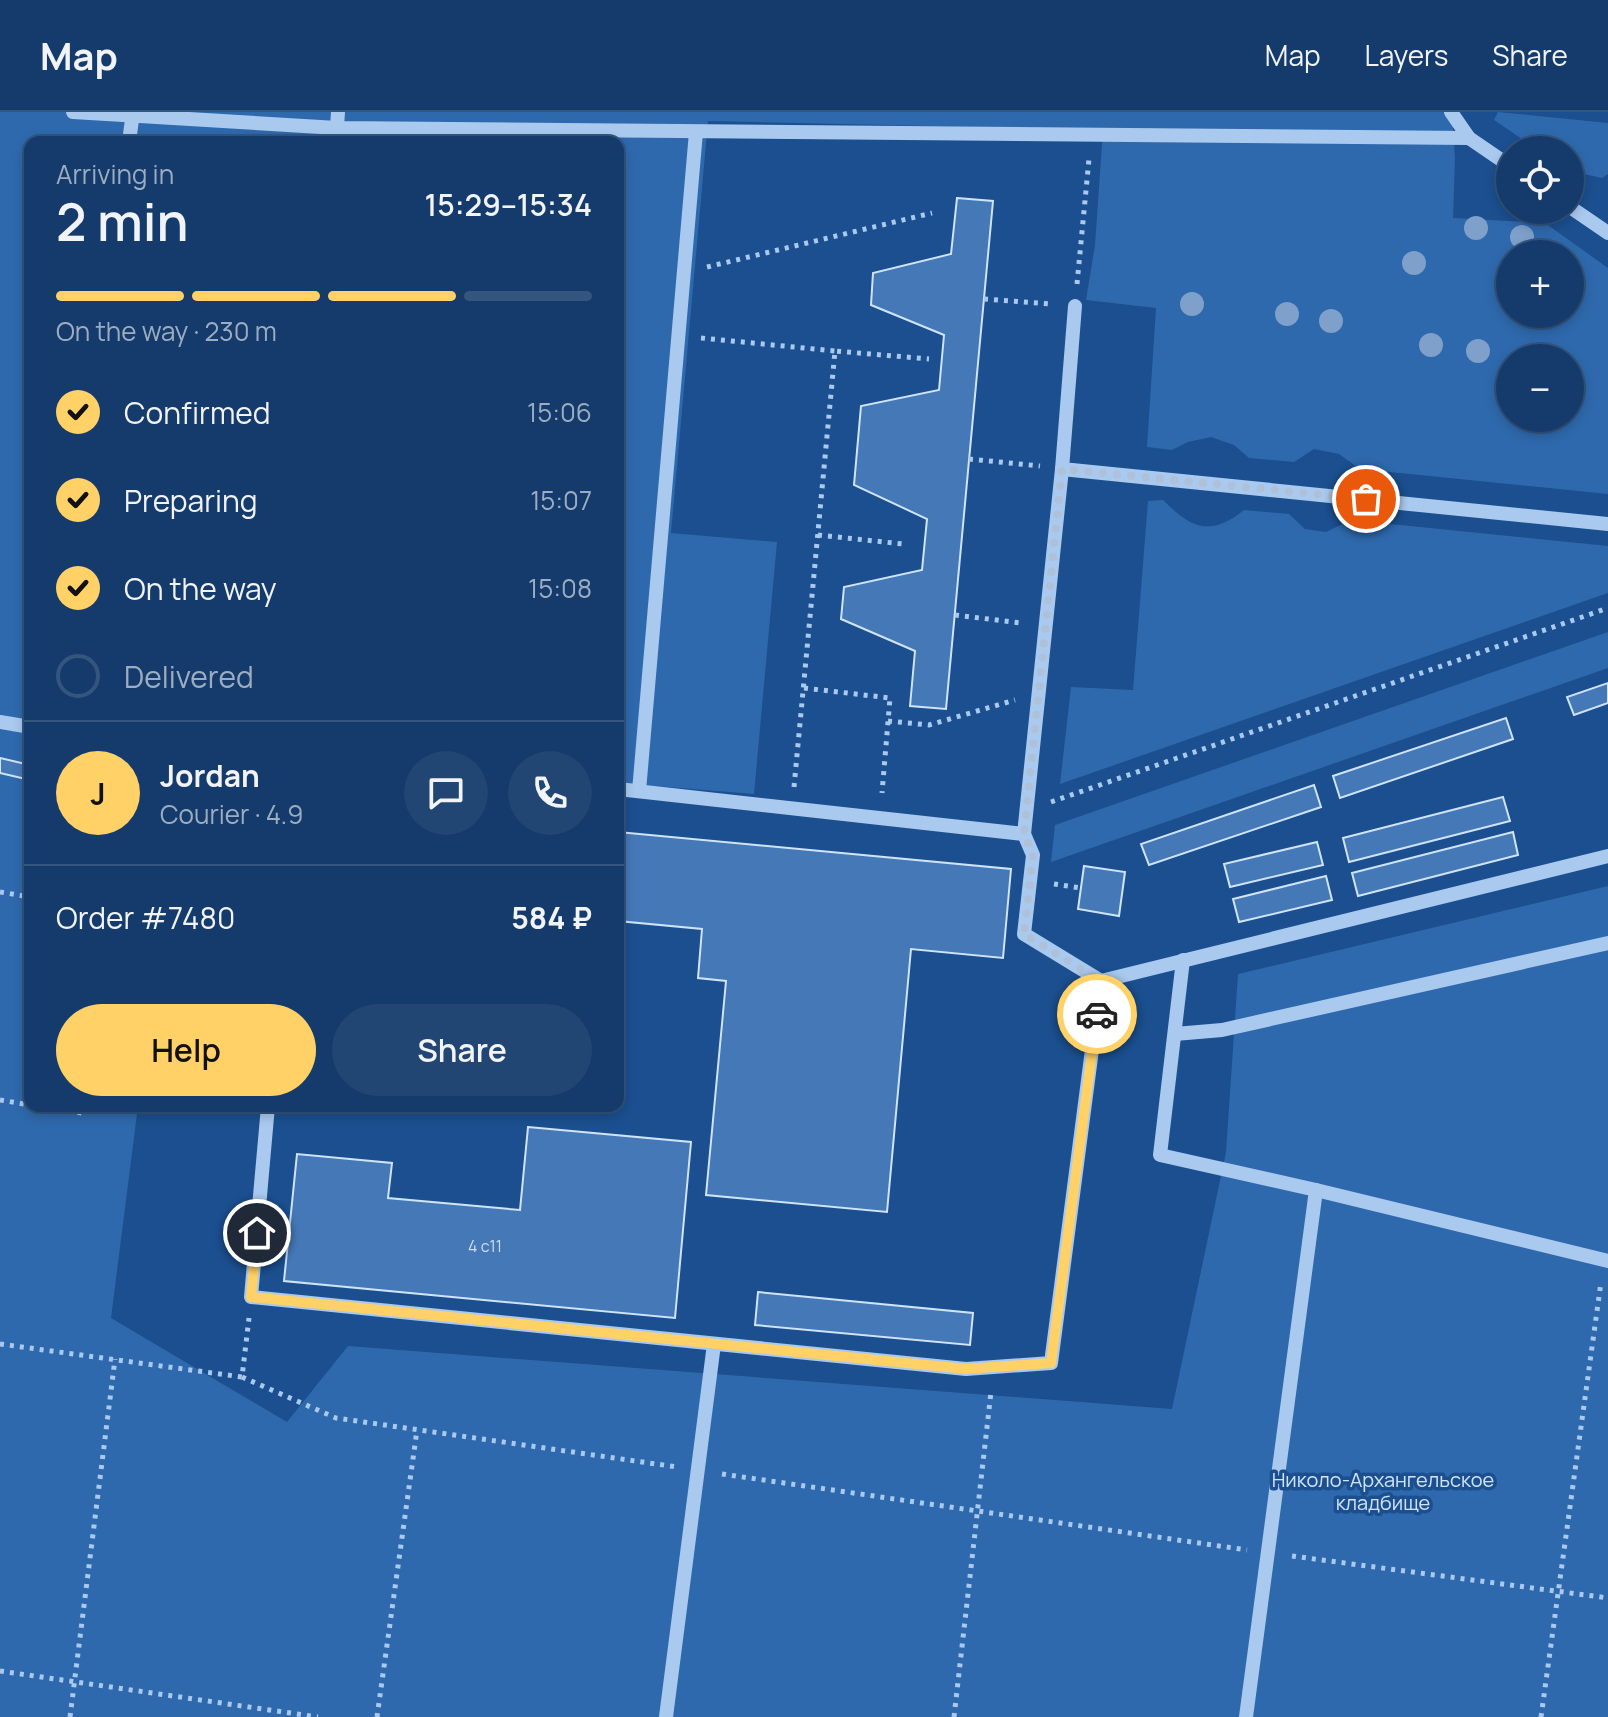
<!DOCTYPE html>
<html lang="en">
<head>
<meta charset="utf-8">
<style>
	:root { --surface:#143b6b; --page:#214673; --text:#f1f3f6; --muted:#9dadc1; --line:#33557e; --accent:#ffd166 }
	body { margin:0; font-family:Manrope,sans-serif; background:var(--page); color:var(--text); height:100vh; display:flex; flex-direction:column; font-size:30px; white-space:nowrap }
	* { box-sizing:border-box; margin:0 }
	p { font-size:26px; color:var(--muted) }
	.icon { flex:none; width:44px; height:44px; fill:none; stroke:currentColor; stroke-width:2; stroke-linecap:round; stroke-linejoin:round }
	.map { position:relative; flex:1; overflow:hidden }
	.side { position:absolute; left:24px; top:24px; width:600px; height:976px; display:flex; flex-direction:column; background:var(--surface); border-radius:16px; box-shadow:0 4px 12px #0003,0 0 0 2px var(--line) }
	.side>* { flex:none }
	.tools { position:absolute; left:1496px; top:24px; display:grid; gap:16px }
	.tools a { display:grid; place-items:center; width:88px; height:88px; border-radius:50%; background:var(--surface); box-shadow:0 4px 12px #0003,0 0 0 2px var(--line); font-size:40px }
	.pin { position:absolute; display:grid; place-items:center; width:68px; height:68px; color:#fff; margin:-34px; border:4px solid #fff; border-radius:50%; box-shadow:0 2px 8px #0007 }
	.courier { position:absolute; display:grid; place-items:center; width:80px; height:80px; margin:-40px; border:6px solid #ffd166; border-radius:50%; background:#fff; color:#222; box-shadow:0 2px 10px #0007 }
	.head em { font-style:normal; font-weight:600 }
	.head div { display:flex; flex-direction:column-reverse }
	.head { display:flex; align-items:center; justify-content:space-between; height:136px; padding:0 32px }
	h1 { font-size:52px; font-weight:600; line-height:60px }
	.bar { display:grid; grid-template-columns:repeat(4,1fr); gap:12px 8px; align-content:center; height:96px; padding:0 32px }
	.bar i { height:10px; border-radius:6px; background:var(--line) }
	.bar .current { background:var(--accent) }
	.bar p { grid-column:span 4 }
	.line { display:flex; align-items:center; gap:20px; padding:0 32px; border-top:2px solid var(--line) }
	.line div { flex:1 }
	.round { display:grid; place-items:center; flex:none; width:84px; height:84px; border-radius:42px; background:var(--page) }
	ol { padding:0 32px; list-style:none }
	li { display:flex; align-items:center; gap:24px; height:88px }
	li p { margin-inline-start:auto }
	li .icon { padding:8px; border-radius:50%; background:var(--accent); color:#111; stroke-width:4 }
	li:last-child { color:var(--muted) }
	li i { width:44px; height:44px; border:4px solid var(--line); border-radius:50% }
	.action { display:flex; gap:16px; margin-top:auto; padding:16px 32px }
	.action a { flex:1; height:92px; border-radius:48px; background:var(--accent); color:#111; font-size:32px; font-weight:600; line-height:92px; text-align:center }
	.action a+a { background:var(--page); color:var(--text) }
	header { display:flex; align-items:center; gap:48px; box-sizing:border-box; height:112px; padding:0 40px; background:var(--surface); border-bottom:2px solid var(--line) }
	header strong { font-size:38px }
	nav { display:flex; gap:44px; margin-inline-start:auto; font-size:28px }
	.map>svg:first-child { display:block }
	.green { fill:#2e69ad; fill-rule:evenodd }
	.building { fill:#4478b7; stroke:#cfe3fa; stroke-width:2 }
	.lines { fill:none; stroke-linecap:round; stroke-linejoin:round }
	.path { stroke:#a9c9ee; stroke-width:5; stroke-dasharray:4 6; stroke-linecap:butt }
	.minor { stroke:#a9c9ee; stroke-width:14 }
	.tree { fill:#7ea0ca }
	.done { stroke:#afc1d8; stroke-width:8; stroke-dasharray:0 14.4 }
	.route { stroke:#ffd166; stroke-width:10 }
	.labels { text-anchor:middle; stroke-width:7; stroke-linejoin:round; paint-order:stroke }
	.number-label { font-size:16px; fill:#d0dded }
	.park-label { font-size:20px; fill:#cfe3fa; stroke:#1b4f8f }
</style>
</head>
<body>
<header>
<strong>Map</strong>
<nav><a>Map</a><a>Layers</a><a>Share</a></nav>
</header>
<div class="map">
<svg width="1608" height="1605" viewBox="0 0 1608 1605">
	<rect width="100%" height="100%" fill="#1b4f8f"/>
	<g class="green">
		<path d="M 0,0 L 1452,0 L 1455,47 L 1453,106 L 1545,111 L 1608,156 L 1608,382 L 1360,357 L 1339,342 L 1314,337 L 1294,350 L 1249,346 L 1234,333 L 1211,325 L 1188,330 L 1172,338 L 1147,335 L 1156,196 L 1086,188 L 1095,133 L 1103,18 L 708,9 L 671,421 L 777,430 L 754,682 L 618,671 L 618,30 L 30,30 L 30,994 L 138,994 L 111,1206 L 287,1310 L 348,1234 L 1172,1297 L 1226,1040 L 1238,862 L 1608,774 L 1608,1605 L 0,1605 ZM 1510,142 L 1570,142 L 1570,202 L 1510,202 ZM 1510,246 L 1570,246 L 1570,306 L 1510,306 Z"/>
		<polygon points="1498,0 1608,11 1608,62 1602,66 1570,59 1570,38 1538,38 1494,8"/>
		<path d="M 1163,388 C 1192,417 1210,425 1244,398 L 1289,402 L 1305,417 L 1326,420 L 1351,408 L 1608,434 L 1608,481 L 1060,672 L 1071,575 L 1133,578 L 1148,389 Z"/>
		<polygon points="1608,520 1608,556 1051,750 1055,713"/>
	</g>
	<g class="building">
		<polygon points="957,86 993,89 946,597 910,594 915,539 841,507 844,475 922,458 927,407 854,373 861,294 939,278 944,223 871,193 873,161 951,142"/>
		<polygon points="1608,571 1608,591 1574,603 1567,585"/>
		<polygon points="1506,606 1513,627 1340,686 1333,664"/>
		<polygon points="0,646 30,653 30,668 0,661"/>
		<polygon points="1314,673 1321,695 1149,753 1141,732"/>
		<polygon points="1503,685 1510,709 1349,750 1343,726"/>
		<polygon points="618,720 1011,757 1003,846 911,837 887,1100 706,1083 726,869 698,866 702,817 618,809"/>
		<polygon points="1513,720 1518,743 1358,784 1352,761"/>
		<polygon points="1317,730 1323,753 1230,775 1224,752"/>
		<polygon points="1084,754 1125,760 1119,804 1078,797"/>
		<polygon points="1326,764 1332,788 1239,810 1233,787"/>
		<polygon points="528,1015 691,1030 675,1206 284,1169 297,1042 392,1051 388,1086 520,1098"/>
		<polygon points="758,1180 973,1201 970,1233 755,1213"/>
	</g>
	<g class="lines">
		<g class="path">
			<polyline points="707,155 932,101"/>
			<polyline points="1077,172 1089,47"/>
			<polyline points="984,187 1051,192"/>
			<polyline points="701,226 835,239"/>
			<polyline points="969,347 1040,354"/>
			<polyline points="818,423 903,432"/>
			<polyline points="955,503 1021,511"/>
			<polyline points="804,576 890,586 882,681"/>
			<polyline points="888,609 929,613 1015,588"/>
			<polyline points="794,675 835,239 929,247"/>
			<polyline points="1051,690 1608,496"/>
			<polyline points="1054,772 1081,776"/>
			<polyline points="0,780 30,785"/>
			<polyline points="0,988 30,993"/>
			<polyline points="38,994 82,1001"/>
			<polyline points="0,1232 242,1265 249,1206"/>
			<polyline points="242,1265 336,1306 677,1355"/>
			<polyline points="722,1362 1247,1438"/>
			<polyline points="1292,1444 1608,1486"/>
			<polyline points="0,1559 318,1605"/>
			<polyline points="70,1605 115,1247"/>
			<polyline points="377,1605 417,1318"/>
			<polyline points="954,1605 991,1280"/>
			<polyline points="1541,1605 1601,1170"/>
		</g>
		<g class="minor">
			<polyline points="73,0 337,16 1469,26"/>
			<polyline points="1451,0 1469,26 1510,54"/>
			<polyline points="129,30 133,0"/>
			<polyline points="336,30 338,0"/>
			<polyline points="1570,95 1608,121"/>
			<polyline points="1062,357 1608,412"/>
			<polyline points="0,610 30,615"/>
			<polyline points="618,677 1024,722 1062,357 1075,194"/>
			<polyline points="639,679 696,20"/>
			<polyline points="1024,722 1033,743 1024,822 1101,869"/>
			<polyline points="1183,848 1160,1043 1316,1078 1246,1605"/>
			<polyline points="1175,922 1222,918 1608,831"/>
			<polyline points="268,994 251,1185 966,1257 1051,1251 1101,869 1608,744"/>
			<polyline points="1316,1078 1608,1149"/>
			<polyline points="666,1605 714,1232"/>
		</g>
	</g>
	<g class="tree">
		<circle cx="1476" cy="116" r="12"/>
		<circle cx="1522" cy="125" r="12"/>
		<circle cx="1414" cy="151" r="12"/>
		<circle cx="1192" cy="192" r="12"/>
		<circle cx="1287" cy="202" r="12"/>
		<circle cx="1331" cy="209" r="12"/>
		<circle cx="1431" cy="233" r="12"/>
		<circle cx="1478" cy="239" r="12"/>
	</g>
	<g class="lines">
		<polyline class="done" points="1097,902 1101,869 1024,822 1033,743 1024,722 1062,357 1366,387"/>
		<polyline class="route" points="257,1121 251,1185 966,1257 1051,1251 1097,902"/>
	</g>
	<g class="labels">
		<g class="number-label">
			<text x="485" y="1140">4 с11</text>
		</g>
		<g class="park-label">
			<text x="1383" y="1375">Николо-Архангельское<tspan x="1383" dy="23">кладбище</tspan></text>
		</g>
	</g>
</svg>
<div class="tools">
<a><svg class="icon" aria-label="locate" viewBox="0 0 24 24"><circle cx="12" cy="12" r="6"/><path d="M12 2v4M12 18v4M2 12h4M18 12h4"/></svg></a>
<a>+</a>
<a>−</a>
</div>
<div class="pin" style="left:1366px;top:387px;background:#ea580c"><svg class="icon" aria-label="bag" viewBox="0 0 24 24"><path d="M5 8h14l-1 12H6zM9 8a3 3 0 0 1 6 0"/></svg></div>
<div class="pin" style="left:257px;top:1121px;background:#1f2937"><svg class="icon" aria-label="home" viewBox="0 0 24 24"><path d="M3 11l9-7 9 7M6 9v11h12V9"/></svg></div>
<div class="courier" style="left:1097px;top:902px"><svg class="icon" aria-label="car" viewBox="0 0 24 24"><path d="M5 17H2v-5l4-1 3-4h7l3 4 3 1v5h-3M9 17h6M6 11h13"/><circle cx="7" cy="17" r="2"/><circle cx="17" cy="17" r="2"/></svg></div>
<section class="side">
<div class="head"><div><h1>2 min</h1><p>Arriving in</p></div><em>15:29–15:34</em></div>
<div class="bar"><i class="current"></i><i class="current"></i><i class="current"></i><i></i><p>On the way · 230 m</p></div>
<ol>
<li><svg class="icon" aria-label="check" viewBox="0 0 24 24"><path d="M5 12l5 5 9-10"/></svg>Confirmed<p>15:06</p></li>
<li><svg class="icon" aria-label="check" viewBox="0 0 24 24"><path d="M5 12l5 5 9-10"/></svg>Preparing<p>15:07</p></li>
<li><svg class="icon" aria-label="check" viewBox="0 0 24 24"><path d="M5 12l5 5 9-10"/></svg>On the way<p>15:08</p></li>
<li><i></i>Delivered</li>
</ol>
<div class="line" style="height:144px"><b class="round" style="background:var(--accent);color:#111">J</b><div><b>Jordan</b><p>Courier · 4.9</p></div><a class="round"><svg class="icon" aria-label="chat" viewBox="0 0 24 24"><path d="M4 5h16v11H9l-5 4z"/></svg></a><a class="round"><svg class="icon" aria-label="phone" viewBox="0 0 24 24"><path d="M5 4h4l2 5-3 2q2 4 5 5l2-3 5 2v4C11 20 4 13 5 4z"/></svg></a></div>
<div class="line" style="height:104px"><div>Order #7480</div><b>584 ₽</b></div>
<div class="action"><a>Help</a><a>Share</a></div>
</section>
</div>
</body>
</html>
